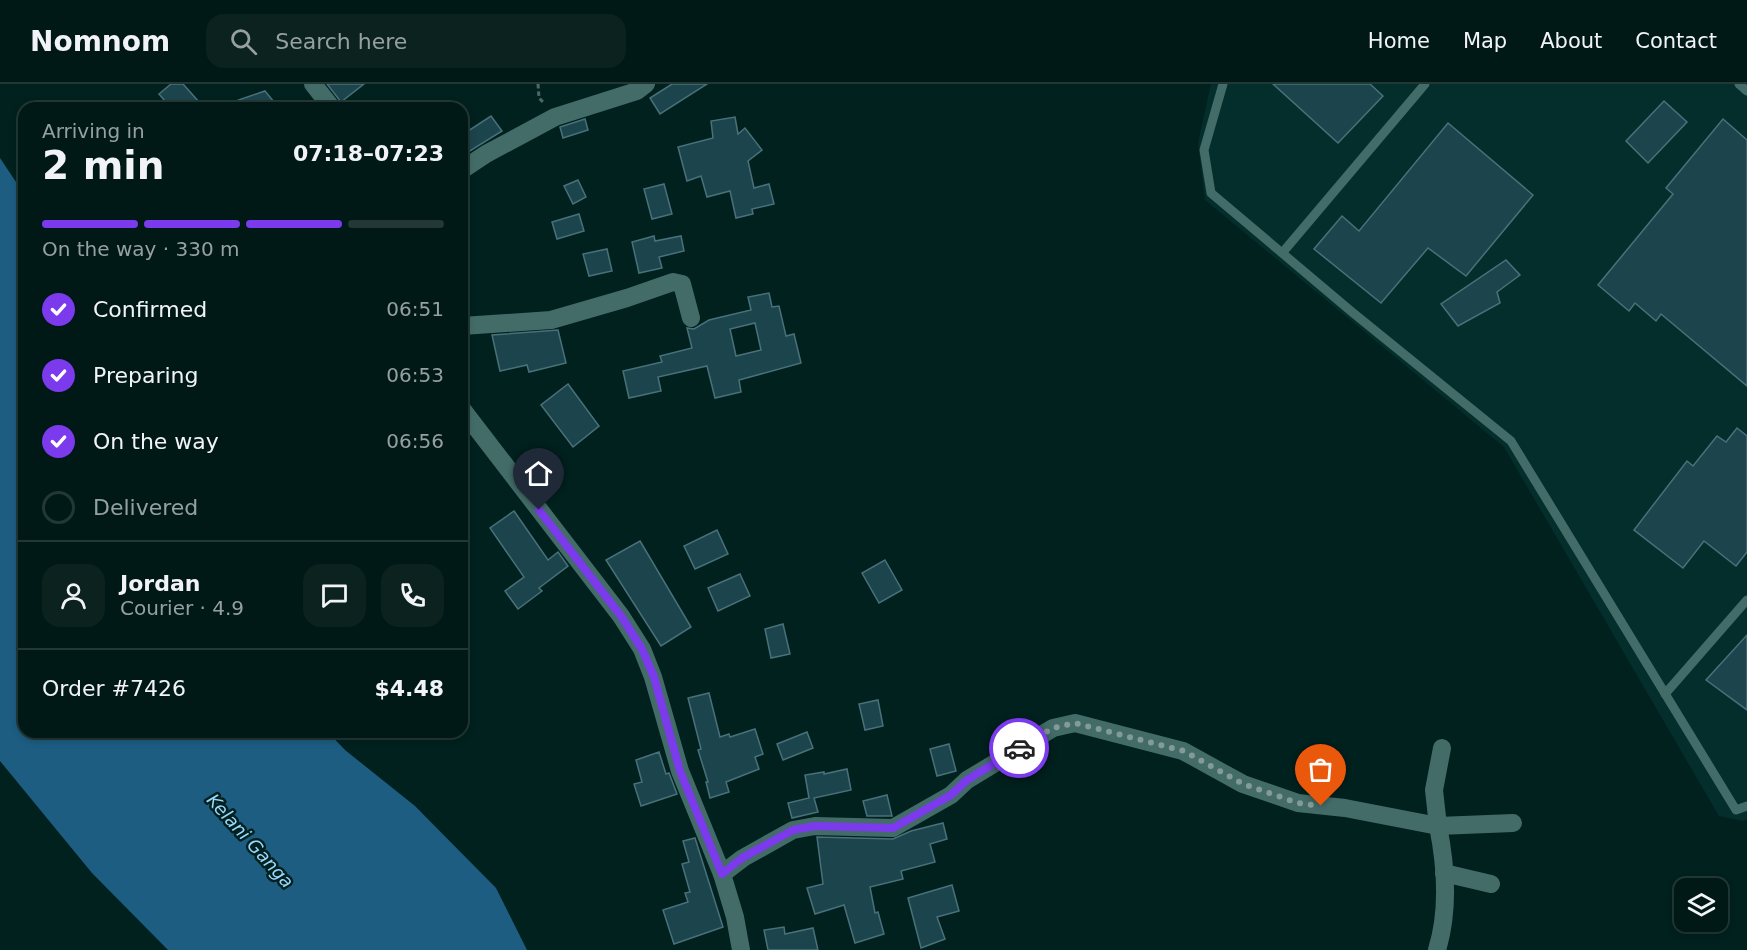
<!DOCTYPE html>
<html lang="en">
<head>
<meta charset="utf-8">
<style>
	:root { --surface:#011916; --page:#0b221f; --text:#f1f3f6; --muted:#96a0a1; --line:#233835; --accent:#7c3aed }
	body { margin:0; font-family:"DejaVu Sans",sans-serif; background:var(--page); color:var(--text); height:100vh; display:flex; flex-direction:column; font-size:22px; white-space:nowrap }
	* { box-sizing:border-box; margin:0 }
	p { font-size:20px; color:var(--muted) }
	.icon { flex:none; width:33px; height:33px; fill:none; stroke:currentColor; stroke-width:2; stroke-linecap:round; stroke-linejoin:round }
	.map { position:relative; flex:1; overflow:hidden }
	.panel { position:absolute; left:18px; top:18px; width:450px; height:636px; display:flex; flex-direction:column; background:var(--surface); border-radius:18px; box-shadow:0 3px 9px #0003,0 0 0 2px var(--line) }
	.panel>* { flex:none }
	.tools { position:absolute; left:1674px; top:794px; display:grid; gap:12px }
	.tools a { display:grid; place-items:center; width:54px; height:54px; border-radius:12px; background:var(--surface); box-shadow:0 3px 9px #0003,0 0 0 2px var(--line); font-size:30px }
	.pin { position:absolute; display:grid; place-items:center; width:51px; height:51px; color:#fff; margin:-62px -26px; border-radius:50% 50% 50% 0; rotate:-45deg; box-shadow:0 0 6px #0007 }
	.pin .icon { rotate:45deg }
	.courier { position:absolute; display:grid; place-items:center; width:60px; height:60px; margin:-30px; border:4px solid #7c3aed; border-radius:50%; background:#fff; color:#222; box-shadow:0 2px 8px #0007 }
	.summary em { font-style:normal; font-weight:800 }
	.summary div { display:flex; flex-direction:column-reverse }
	.summary { display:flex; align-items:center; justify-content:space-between; height:102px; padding:0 24px }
	h1 { font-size:39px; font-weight:800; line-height:45px }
	.bar { display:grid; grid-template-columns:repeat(4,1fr); gap:9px 6px; align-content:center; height:72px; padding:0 24px }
	.bar i { height:8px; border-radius:4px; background:var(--line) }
	.bar .active { background:var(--accent) }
	.bar p { grid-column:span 4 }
	.line { display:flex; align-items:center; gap:15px; padding:0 24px; border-top:2px solid var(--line) }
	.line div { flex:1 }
	.round { display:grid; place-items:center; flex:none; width:63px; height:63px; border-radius:18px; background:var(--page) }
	ol { padding:0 24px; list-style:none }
	li { display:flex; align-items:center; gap:18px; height:66px }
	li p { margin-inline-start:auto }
	li .icon { padding:6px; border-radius:50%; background:var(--accent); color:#fff; stroke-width:4 }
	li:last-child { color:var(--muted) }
	li i { width:33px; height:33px; border:3px solid var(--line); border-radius:50% }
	header { display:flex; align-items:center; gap:36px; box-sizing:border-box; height:84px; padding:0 30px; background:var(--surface); border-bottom:2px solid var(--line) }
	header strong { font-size:28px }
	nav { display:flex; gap:33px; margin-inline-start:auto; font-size:21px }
	.search { width:420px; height:54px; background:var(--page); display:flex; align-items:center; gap:15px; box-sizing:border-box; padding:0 21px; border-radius:18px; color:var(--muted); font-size:22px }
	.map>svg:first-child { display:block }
	.built { fill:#042e2c }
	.water { fill:#1d5d82 }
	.building { fill:#1c444c; stroke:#49717a; stroke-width:1.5; fill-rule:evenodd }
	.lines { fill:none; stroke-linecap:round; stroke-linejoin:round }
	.path { stroke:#4d6865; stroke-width:3; stroke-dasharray:4.5 3; stroke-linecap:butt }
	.lane { stroke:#436c68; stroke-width:9 }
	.street { stroke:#436c68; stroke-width:18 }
	.secondary { stroke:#436c68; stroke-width:18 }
	.done { stroke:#829b98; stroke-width:6; stroke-dasharray:0 10.8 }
	.route { stroke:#7c3aed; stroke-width:8 }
	.labels { text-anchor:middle; stroke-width:5; stroke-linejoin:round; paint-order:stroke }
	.water-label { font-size:18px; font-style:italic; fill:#9ad6ff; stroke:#01211e }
</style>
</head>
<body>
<header>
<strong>Nomnom</strong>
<div class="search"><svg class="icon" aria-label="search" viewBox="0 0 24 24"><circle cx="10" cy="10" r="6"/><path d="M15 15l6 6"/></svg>Search here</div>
<nav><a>Home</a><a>Map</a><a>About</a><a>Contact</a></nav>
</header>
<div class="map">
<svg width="1747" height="866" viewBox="0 0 1747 866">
	<rect width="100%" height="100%" fill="#01211e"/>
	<polygon class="built" points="1211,0 1747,0 1747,735 1743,737 1719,732 1504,363 1205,116 1198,59"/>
	<polygon class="water" points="0,74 24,110 24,648 328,648 345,666 415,722 496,804 527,866 168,866 92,789 0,677"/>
	<g class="building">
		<polygon points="171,0 183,0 199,18 191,24 171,24 159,10"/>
		<polygon points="327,0 364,0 341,18"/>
		<polygon points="672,0 707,0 660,30 650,14"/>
		<polygon points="1273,0 1370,0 1383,12 1338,59"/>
		<polygon points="265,7 279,24 221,24 221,22"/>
		<polygon points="1664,17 1687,38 1648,79 1626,57"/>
		<polygon points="491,32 502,47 462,72 462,51"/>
		<polygon points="735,33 738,50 745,44 762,66 748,77 754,104 769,100 774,120 752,125 753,130 736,134 730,107 707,113 701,92 687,97 678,63 713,54 711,37"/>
		<polygon points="585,35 588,46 563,54 560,43"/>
		<polygon points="1723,35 1747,56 1747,302 1661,230 1656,237 1635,219 1629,227 1598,201 1673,110 1666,104"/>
		<polygon points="1448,39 1533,111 1466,192 1428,164 1381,219 1314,165 1342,132 1359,147"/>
		<polygon points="578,96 586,113 573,120 564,102"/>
		<polygon points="664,100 672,130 652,135 644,105"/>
		<polygon points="579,130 584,147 557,155 552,138"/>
		<polygon points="654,152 655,157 681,152 684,167 659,173 662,184 639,189 632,158"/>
		<polygon points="607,165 612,187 589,192 583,170"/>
		<polygon points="1506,176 1520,191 1497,208 1500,219 1458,242 1441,220"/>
		<path d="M 769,209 L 772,223 L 779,222 L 786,252 L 794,250 L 801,279 L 739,296 L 741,308 L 715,314 L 707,282 L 658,293 L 661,307 L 629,314 L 623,287 L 662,278 L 660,272 L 692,264 L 687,244 L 694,245 L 709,236 L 751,226 L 748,213 ZM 755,239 L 761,266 L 736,272 L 730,245 Z"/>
		<polygon points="558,246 566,279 529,288 527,281 500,287 492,251"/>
		<polygon points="568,300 599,342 573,363 541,321"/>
		<polygon points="1737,344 1747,352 1747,468 1736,482 1704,457 1683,484 1634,446 1687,377 1693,382 1717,352 1726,358"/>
		<polygon points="514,427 548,476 558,468 568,482 539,504 542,507 518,525 505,507 524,493 490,444"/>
		<polygon points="717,446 728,470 695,485 684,462"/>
		<polygon points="640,457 691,543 661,562 606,476"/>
		<polygon points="885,476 902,506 879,519 862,489"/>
		<polygon points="740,490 750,512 718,527 708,504"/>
		<polygon points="783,540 790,570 771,574 765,545"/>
		<polygon points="1747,551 1747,626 1706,596"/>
		<polygon points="709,609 720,653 729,650 730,653 755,645 763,670 755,673 759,685 726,698 729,708 710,714 706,698 708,698 698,666 701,665 688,614"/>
		<polygon points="878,616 883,642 865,646 859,620"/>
		<polygon points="807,648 813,664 783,676 777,660"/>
		<polygon points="949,660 956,687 937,692 930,665"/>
		<polygon points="659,668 666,690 669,689 677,710 641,722 634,700 642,698 636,676"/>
		<polygon points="847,685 851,706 814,714 818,728 792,734 788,719 809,714 805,691 824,688 824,690"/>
		<polygon points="887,711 892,732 867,732 863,717"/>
		<polygon points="943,739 947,755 930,760 935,778 901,787 903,795 870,803 875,829 878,828 884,850 855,859 844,821 815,830 807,804 823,800 817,753 893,755 911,747"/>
		<polygon points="695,754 723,843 674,860 663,826 688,818 685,809 690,808 682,780 689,778 683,757"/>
		<polygon points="952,801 959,827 937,833 945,855 921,864 908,814"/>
		<polygon points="784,843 785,850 813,844 818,866 768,866 764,846"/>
	</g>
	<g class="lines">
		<polyline class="path" points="538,0 539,14 545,20"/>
		<g class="lane">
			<polyline points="1223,0 1204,66 1211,109 1352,228 1511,357 1736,726 1747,722"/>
			<polyline points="1739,0 1747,7"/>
			<polyline points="1283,168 1425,0"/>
			<polyline points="1665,610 1747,516"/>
		</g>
		<g class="street">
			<polyline points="462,86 486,70 555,33 637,7 646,0"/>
			<polyline points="462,242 551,236 627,214 673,198 682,200 691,234"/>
			<polyline points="1442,664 1434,706 1438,742 1513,739"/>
			<polyline points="1444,789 1491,800"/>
			<path d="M 722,790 L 743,774 L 793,746 L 815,742 L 893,744 L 951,711 L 967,696 L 1053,644 L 1075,639 L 1183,667 L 1243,700 L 1298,719 L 1345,724 L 1438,742 C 1446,782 1449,827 1437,866"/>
		</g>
		<g class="secondary">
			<polyline points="313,0 332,24"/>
			<polyline points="462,325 621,532 642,565 653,593 680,687 722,790 735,833 741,866"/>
		</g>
	</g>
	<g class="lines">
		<polyline class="done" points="1019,664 1053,644 1075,639 1184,667 1243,700 1298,719 1321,722"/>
		<polyline class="route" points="539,426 621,532 642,565 654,593 680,687 722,790 742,774 793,746 815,742 893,744 951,711 967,696 1019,664"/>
	</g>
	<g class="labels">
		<g class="water-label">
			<text transform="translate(250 757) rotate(48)" y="6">Kelani Ganga</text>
		</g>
	</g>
</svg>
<div class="tools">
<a><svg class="icon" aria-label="layers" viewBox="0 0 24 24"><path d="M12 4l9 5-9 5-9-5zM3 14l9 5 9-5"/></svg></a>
</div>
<div class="pin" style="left:1321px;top:722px;background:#ea580c"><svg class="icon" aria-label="bag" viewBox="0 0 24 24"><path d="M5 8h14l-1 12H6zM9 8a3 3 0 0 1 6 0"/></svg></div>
<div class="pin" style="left:539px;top:426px;background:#1f2937"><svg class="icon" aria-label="home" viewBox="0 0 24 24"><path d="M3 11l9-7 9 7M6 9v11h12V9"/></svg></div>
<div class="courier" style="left:1019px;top:664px"><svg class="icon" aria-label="car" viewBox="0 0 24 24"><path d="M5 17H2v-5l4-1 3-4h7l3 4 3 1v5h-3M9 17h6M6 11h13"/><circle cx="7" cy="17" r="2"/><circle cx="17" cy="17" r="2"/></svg></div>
<section class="panel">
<div class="summary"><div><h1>2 min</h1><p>Arriving in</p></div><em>07:18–07:23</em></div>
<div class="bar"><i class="active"></i><i class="active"></i><i class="active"></i><i></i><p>On the way · 330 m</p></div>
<ol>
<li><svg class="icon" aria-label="check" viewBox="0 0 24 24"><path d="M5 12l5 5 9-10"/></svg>Confirmed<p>06:51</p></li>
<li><svg class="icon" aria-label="check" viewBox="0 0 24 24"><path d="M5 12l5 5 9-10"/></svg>Preparing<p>06:53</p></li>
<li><svg class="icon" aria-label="check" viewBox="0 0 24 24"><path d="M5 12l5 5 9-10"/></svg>On the way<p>06:56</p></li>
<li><i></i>Delivered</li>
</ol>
<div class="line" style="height:108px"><a class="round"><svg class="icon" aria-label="person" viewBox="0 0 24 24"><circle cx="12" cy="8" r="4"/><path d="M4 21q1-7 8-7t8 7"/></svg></a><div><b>Jordan</b><p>Courier · 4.9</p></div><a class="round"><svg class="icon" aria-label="chat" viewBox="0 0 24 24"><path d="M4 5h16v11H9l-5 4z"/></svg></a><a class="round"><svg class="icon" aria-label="phone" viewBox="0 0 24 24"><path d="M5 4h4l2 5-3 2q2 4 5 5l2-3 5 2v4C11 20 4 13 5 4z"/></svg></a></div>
<div class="line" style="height:78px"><div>Order #7426</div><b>$4.48</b></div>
</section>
</div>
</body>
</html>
